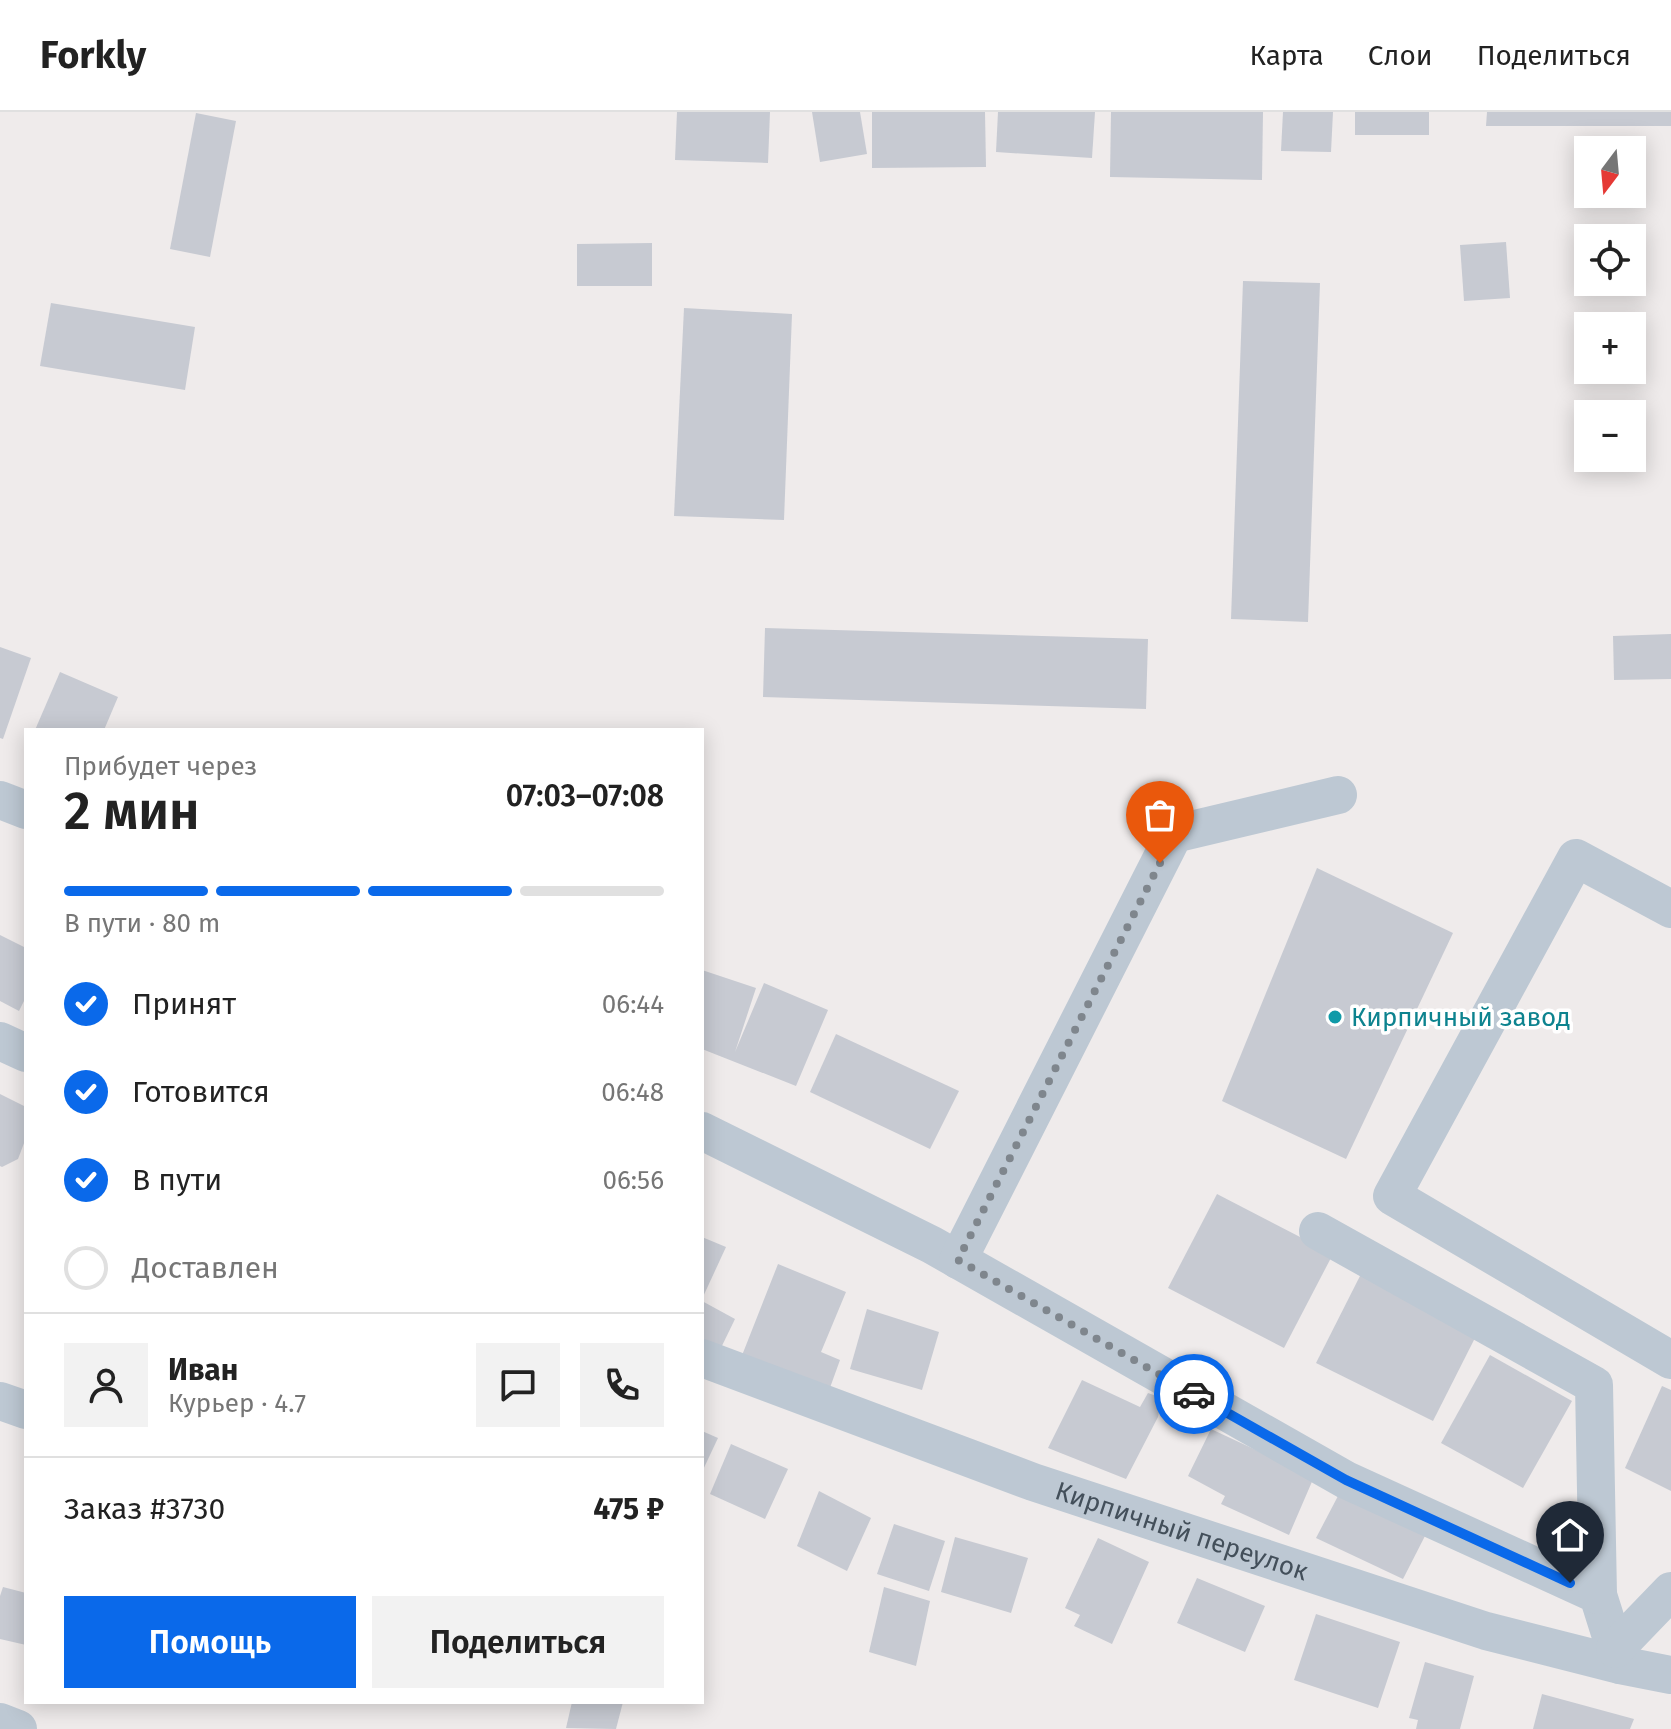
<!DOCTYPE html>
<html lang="ru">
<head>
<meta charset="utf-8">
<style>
	:root { --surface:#fff; --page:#f2f2f2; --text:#222; --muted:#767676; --line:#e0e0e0; --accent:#0a69ea }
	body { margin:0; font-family:"Fira Sans",sans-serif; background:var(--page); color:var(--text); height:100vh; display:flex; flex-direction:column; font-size:30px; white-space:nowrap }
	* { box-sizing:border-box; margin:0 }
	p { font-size:26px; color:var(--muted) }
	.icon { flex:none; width:44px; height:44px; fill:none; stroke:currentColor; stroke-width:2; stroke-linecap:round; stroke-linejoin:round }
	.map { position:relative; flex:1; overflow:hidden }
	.side { position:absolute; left:24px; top:616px; width:680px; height:976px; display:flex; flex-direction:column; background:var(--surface); border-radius:0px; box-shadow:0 4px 20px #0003 }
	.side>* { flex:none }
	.needle { width:52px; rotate:196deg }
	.fabs { position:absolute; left:1574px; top:24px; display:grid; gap:16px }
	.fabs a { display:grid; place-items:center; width:72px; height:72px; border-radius:0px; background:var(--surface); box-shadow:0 4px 20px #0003; font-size:40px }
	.pin { position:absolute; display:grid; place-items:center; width:68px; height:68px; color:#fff; margin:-82px -34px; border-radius:50% 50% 50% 0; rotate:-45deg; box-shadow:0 0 8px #0007 }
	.pin .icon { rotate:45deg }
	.courier { position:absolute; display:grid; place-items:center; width:80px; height:80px; margin:-40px; border:6px solid #0a69ea; border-radius:50%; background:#fff; color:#222; box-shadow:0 2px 10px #0007 }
	.headline em { font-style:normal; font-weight:600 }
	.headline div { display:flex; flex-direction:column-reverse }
	.headline { display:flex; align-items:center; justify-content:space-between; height:136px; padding:0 40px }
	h1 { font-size:52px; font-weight:600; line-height:60px }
	.bar { display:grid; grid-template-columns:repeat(4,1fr); gap:12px 8px; align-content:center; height:96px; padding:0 40px }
	.bar i { height:10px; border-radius:6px; background:var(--line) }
	.bar .current { background:var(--accent) }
	.bar p { grid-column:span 4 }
	.line { display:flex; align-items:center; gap:20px; padding:0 40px; border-top:2px solid var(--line) }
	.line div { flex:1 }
	.round { display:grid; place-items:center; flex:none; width:84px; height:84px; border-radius:0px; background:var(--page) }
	ol { padding:0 40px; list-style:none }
	li { display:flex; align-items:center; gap:24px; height:88px }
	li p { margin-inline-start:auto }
	li .icon { padding:8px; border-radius:50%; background:var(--accent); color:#fff; stroke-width:4 }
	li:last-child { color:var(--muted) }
	li i { width:44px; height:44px; border:4px solid var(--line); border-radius:50% }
	.cta { display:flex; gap:16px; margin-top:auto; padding:16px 40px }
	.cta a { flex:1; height:92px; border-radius:0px; background:var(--accent); color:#fff; font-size:32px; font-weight:600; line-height:92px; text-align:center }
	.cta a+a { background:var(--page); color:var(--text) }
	header { display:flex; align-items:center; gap:48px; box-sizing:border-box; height:112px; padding:0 40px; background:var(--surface); border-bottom:2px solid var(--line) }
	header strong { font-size:38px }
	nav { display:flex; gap:44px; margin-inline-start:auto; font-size:28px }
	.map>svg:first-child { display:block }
	.building { fill:#c7cad2 }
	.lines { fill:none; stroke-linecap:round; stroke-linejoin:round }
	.minor { stroke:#bdc8d3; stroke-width:38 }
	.done { stroke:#7f868d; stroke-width:8; stroke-dasharray:0 14.4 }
	.route { stroke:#0a69ea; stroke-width:10 }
	.culture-dot { fill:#0f9aa8; stroke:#fff; stroke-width:3 }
	.labels { text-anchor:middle; stroke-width:7; stroke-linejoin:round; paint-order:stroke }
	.culture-label { font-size:26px; fill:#0d838f; stroke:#fff; text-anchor:start }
	.street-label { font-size:26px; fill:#434f5a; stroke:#fff }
</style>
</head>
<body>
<header>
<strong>Forkly</strong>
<nav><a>Карта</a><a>Слои</a><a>Поделиться</a></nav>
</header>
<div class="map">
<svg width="1671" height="1617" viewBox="0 0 1671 1617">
	<rect width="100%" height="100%" fill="#efebeb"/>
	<g class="building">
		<polygon points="677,0 770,0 768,51 675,48"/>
		<polygon points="812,0 860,0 867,42 820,50"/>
		<polygon points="872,0 985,0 986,55 872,56"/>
		<polygon points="998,0 1095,0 1092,46 996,40"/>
		<polygon points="1111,0 1263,0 1262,68 1110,65"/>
		<polygon points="1283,0 1333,0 1331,40 1281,39"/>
		<rect x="1355" y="0" width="74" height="23"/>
		<polygon points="1487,0 1671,0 1671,14 1486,14"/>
		<polygon points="196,1 236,9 210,145 170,137"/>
		<polygon points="1506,130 1510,186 1464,189 1460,133"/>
		<polygon points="652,131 652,174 577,174 577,132"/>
		<polygon points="1243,169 1320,171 1308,510 1231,507"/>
		<polygon points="51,191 195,215 185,278 40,254"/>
		<polygon points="684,196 792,202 784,408 674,404"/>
		<polygon points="765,516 1148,527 1146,597 763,585"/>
		<polygon points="1671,522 1671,567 1614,568 1613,524"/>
		<polygon points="0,535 31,546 3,627 0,626"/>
		<polygon points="60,560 118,585 104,618 35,618"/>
		<polygon points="1317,756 1453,821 1346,1047 1222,989"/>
		<polygon points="0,823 26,836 26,885 19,899 0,889"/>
		<polygon points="702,858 756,876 735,940 764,871 828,898 796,974 702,937"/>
		<polygon points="836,922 959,979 930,1037 810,980"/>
		<polygon points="0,982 26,995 26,1026 18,1047 2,1055 0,1054"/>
		<polygon points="1217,1082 1333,1142 1284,1236 1168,1176"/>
		<polygon points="702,1125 726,1135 702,1187"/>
		<polygon points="778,1152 846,1180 821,1240 840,1248 827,1284 739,1251"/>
		<polygon points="1361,1162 1478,1220 1433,1309 1316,1251"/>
		<polygon points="702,1189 735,1207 718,1242 702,1234"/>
		<polygon points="867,1197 939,1220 922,1278 850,1257"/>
		<polygon points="1490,1243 1572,1289 1523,1376 1441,1331"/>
		<polygon points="1082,1268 1140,1295 1148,1281 1162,1286 1158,1305 1126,1367 1048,1336"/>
		<polygon points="1662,1274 1671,1278 1671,1379 1625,1356"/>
		<polygon points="1211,1317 1314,1365 1289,1423 1221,1392 1225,1384 1188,1364"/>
		<polygon points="702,1319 718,1326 702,1360"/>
		<polygon points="731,1332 788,1357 765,1407 710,1382"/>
		<polygon points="819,1379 871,1406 847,1459 797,1434"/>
		<polygon points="1338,1384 1426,1422 1403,1467 1316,1426"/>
		<polygon points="894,1412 945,1429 929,1479 877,1462"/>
		<polygon points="955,1425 1028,1446 1011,1501 941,1480"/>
		<polygon points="1098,1426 1149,1450 1112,1532 1074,1514 1080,1503 1065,1496"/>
		<polygon points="1197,1466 1265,1494 1245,1540 1177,1511"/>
		<polygon points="3,1475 26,1481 26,1533 0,1527 0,1484"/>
		<polygon points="884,1475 930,1489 916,1554 869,1540"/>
		<polygon points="1316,1502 1400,1530 1378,1596 1294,1568"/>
		<polygon points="1425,1550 1474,1564 1460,1617 1416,1617 1418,1608 1409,1606"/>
		<polygon points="1542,1582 1634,1607 1630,1617 1533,1617"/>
		<polygon points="572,1590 623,1590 616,1617 566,1616"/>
	</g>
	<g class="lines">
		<g class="minor">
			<polyline points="0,688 26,698"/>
			<polyline points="1671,797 1576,746 1392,1084 1671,1248"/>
			<polyline points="0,929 26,941"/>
			<polyline points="702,1019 932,1133 1346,1368 1598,1483 1620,1553"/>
			<polyline points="1318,1119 1594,1273 1598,1483"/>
			<polyline points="958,1148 1174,722 1338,683"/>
			<path id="s1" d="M 702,1246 L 1033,1370 L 1486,1519 L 1620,1553 L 1671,1563"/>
			<polyline points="0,1289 26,1298"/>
			<polyline points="1615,1537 1671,1479"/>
			<polyline points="0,1610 18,1617"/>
		</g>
	</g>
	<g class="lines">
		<polyline class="done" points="1160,751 958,1148 1194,1282"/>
		<polyline class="route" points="1194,1282 1346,1368 1570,1471"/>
	</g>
	<circle class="culture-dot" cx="1335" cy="905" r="8"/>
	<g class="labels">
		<g class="culture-label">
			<text x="1351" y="914">Кирпичный завод</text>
		</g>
		<g class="street-label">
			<text dy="9" stroke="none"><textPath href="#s1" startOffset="510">Кирпичный переулок</textPath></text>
		</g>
	</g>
</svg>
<div class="fabs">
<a><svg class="needle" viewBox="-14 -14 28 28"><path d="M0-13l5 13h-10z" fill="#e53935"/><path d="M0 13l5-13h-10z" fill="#767676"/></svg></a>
<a><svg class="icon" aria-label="locate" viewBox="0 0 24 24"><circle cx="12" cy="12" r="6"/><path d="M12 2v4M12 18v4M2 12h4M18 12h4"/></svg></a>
<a>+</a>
<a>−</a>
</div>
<div class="pin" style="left:1160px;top:751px;background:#ea580c"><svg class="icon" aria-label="bag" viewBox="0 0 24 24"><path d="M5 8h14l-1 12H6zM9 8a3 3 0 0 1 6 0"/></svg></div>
<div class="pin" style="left:1570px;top:1471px;background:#1f2937"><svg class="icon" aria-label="home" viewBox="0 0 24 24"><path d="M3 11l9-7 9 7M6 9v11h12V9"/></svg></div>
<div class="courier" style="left:1194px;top:1282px"><svg class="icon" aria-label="car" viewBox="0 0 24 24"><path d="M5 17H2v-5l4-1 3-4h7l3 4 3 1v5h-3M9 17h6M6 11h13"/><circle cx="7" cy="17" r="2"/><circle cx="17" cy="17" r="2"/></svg></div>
<section class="side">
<div class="headline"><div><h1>2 мин</h1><p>Прибудет через</p></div><em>07:03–07:08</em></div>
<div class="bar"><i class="current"></i><i class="current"></i><i class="current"></i><i></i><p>В пути · 80 m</p></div>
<ol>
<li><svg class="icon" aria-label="check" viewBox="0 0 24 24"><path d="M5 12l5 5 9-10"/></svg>Принят<p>06:44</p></li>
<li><svg class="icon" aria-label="check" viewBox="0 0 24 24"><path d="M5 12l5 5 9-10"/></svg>Готовится<p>06:48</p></li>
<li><svg class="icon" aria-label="check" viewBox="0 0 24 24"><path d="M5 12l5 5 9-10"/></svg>В пути<p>06:56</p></li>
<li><i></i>Доставлен</li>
</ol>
<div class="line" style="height:144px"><a class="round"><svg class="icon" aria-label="person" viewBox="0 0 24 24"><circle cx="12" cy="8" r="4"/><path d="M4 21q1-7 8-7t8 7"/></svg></a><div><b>Иван</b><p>Курьер · 4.7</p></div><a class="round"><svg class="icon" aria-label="chat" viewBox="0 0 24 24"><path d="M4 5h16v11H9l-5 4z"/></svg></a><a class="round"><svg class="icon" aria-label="phone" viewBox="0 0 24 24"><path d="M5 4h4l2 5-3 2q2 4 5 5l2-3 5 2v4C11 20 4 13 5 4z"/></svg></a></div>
<div class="line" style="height:104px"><div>Заказ #3730</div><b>475 ₽</b></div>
<div class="cta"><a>Помощь</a><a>Поделиться</a></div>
</section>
</div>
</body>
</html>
